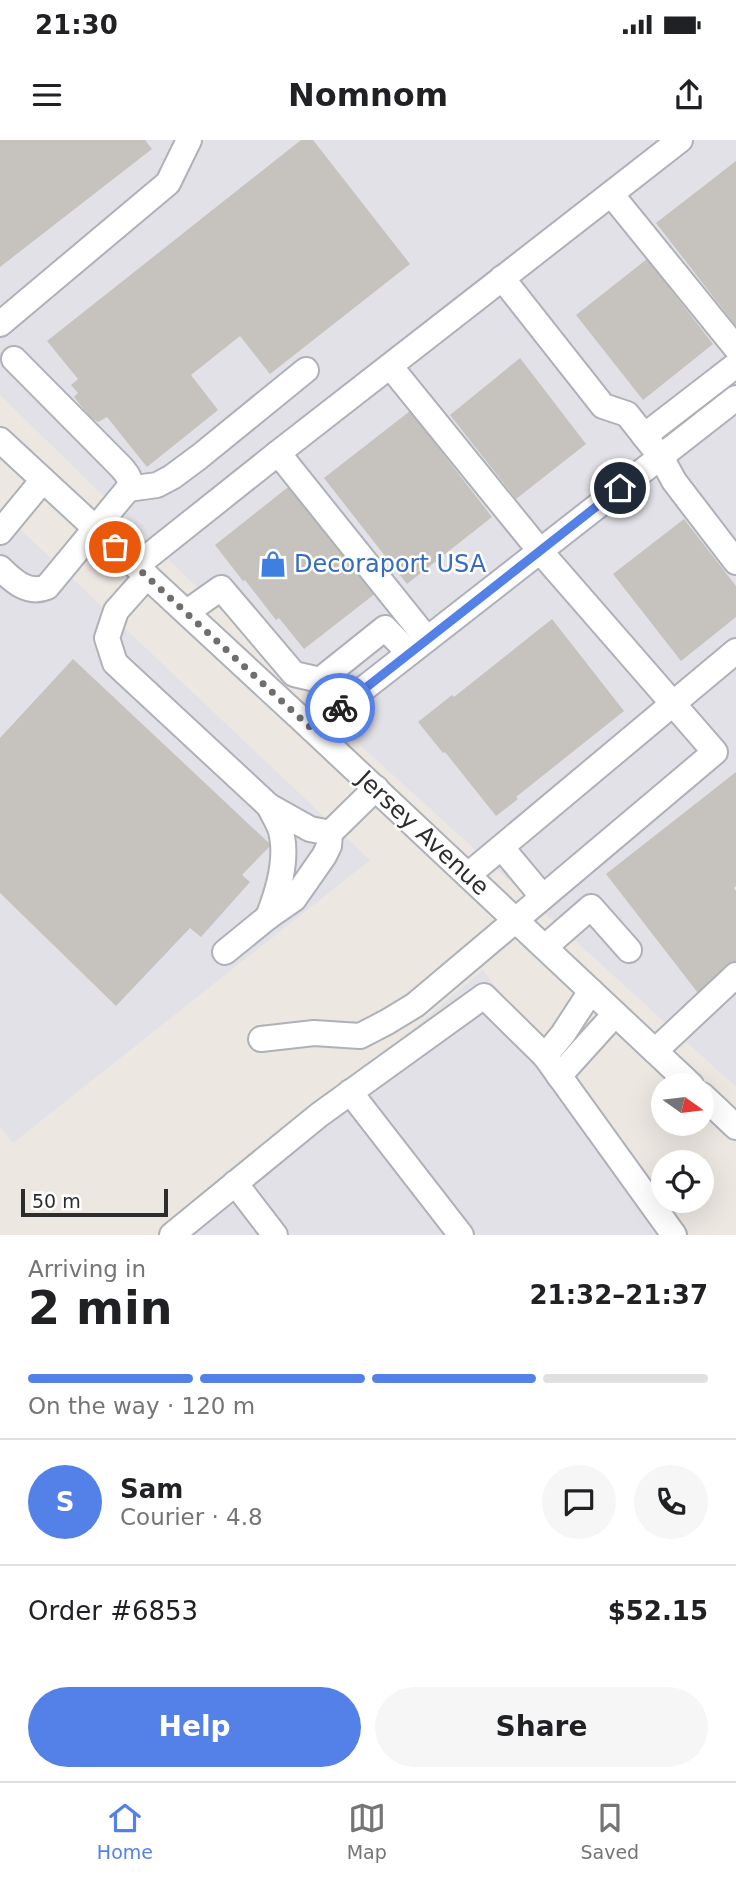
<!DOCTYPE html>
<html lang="en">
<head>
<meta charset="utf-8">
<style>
	:root { --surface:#fff; --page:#f6f6f6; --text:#202124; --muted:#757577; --line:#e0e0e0; --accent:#5481e7 }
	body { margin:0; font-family:"DejaVu Sans",sans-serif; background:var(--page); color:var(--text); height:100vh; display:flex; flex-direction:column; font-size:26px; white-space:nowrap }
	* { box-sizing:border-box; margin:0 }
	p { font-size:23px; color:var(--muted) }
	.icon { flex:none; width:38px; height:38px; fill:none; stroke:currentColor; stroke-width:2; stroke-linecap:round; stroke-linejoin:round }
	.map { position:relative; height:1095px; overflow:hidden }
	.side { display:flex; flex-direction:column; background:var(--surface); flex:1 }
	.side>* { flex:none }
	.needle { width:46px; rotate:104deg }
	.controls { position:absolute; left:651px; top:933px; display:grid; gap:14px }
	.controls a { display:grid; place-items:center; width:63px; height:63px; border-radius:50%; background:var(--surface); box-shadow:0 7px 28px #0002; font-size:35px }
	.scale { position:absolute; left:21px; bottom:18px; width:147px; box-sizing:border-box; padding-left:7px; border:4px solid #2d2d2d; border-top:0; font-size:19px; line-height:24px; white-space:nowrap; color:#2d2d2d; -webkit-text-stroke:5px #fff; paint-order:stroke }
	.pin { position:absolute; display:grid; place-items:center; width:60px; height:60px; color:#fff; margin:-30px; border:4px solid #fff; border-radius:50%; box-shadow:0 2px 7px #0007 }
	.courier { position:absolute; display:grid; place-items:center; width:70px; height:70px; margin:-35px; border:5px solid #5481e7; border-radius:50%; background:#fff; color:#222; box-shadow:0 2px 9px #0007 }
	.summary em { font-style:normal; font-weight:700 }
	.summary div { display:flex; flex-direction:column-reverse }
	.summary { display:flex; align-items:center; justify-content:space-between; height:119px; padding:0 28px }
	h1 { font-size:46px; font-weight:700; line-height:52px }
	.bar { display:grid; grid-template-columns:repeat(4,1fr); gap:10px 7px; align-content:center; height:84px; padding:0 28px }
	.bar i { height:9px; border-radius:5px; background:var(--line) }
	.bar .current { background:var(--accent) }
	.bar p { grid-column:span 4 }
	.line { display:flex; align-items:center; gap:18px; padding:0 28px; border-top:2px solid var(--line) }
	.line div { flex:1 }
	.round { display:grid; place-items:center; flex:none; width:74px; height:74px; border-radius:37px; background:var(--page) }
	.button { display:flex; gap:14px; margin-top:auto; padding:14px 28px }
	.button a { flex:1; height:80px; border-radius:42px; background:var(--accent); color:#fff; font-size:28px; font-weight:700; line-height:80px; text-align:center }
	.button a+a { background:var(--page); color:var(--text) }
	.status { display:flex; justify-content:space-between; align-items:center; height:49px; padding:0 35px; background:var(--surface); direction:ltr }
	.status svg { height:19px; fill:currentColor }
	header { display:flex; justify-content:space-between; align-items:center; height:91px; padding:0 28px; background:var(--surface); font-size:32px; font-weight:700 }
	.menu { display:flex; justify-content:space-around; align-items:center; height:98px; border-top:2px solid var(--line); background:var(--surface); font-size:19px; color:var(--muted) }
	.menu a { display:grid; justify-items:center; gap:4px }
	.menu .current { color:var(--accent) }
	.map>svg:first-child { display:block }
	.industrial { fill:#e2e1e7 }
	.building { fill:#c6c2bd }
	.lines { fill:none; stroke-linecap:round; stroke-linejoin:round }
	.minor-casing { stroke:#aeb1b8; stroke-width:28 }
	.minor { stroke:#fff; stroke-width:24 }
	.done { stroke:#706e6c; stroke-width:7; stroke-dasharray:0 12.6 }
	.route { stroke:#5481e7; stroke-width:9 }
	.labels { text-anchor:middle; stroke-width:5; stroke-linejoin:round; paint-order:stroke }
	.shop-label { font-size:24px; fill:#366cbe; stroke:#fff; text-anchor:start }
	.street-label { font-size:24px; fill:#2d2d2d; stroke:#fff }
</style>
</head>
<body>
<div class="status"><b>21:30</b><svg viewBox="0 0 49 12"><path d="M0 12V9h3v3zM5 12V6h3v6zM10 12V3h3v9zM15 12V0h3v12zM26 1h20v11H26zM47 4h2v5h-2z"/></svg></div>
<header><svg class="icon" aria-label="menu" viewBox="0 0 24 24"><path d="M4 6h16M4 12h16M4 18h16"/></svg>Nomnom<svg class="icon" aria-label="share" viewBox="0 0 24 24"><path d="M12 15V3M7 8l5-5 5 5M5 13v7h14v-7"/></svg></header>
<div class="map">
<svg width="736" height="1095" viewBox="0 0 736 1095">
	<rect width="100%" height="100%" fill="#ede7e2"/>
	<g class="industrial">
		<polygon points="0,0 736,0 736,947 349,595 0,255"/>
		<polygon points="0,370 370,720 13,1003 0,987"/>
		<polygon points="483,830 685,1095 165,1095 343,948"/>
	</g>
	<g class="building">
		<polygon points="0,0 145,0 152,9 0,127"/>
		<polygon points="301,0 313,0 410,124 270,234 240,196 191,235 218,270 147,327 107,277 98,282 90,277 74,257 78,253 71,245 78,239 47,201"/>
		<polygon points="736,21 736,186 656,83"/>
		<polygon points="647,119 713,204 643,260 576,175"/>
		<polygon points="520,218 586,304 516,359 450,275"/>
		<polygon points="410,271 492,377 407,444 324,338"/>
		<polygon points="292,344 376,453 304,509 279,478 276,480 245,440 243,441 215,405"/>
		<polygon points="684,379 736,446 736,477 681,521 613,434"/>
		<polygon points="552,479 624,571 516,657 518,659 496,676 445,612 443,613 418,582 452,555 454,557"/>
		<polygon points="73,519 271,705 242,735 250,742 201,797 190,788 116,866 0,753 0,598"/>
		<polygon points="736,632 736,746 734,748 736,751 736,823 698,853 606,734"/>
	</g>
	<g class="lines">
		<defs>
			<g id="minor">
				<polyline points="611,54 736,208"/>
				<polyline points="502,138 603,266 627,274 661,317 674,341 736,422"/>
				<polyline points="0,184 168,43 189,0"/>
				<polyline points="644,296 736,225"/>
				<polyline points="0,300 312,589 691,945"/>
				<polyline points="278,313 427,499"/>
				<polyline points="128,349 157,345 172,337 199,317 306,230"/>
				<polyline points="0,392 43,340"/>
				<polyline points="136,426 278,313 680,0"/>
				<path d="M 0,428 C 13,441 28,455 47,447 L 128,349 C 132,340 128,335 121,327 L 14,219"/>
				<polyline points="147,436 116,471 107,498 115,523 269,666 310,689 330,693 376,648"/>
				<polyline points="187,472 221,448 294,534 320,540 385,488 409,513"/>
				<polyline points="312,589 736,258"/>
				<polyline points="502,708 542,756"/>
				<polyline points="468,735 736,511"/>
				<path d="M 268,777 C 278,752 287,723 282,696 C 281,686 273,675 269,666"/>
				<polyline points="545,807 591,767 629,810"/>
				<polyline points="225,812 268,777 294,759 324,716 329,706 330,693"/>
				<polyline points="261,899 314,893 360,896 387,882 415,865 715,612 540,411 390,226"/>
				<polyline points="655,911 736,835"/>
				<polyline points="545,916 563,894 591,851"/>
				<polyline points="559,936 615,874"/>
				<polyline points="350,952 461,1095"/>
				<polyline points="702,955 736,987"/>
				<polyline points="235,1043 275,1095"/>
				<polyline points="172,1095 319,975 484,856 545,916 674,1095"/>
			</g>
		</defs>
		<use href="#minor" class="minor-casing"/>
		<use href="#minor" class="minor"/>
	</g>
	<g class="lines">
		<polyline class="done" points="115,407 312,589 340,568"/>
		<polyline class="route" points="340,568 620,348"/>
	</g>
	<defs>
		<symbol id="shop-bare" viewBox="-9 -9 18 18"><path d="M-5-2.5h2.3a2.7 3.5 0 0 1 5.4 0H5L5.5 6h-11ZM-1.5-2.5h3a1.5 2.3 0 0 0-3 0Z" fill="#3f7fe0" stroke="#fff" stroke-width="2.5" paint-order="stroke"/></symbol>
	</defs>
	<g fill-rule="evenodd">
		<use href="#shop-bare" x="254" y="405" width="38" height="38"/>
	</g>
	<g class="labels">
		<g class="shop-label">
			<text x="294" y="432">Decoraport USA</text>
		</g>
		<g class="street-label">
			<text transform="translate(423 693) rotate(43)" y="8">Jersey Avenue</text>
		</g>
	</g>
</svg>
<div class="controls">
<a><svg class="needle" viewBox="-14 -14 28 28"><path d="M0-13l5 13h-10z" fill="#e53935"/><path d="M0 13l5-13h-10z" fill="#757577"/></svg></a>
<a><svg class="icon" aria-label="locate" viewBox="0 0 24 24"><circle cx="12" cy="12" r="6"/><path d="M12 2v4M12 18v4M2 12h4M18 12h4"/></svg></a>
</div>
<div class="scale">50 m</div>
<div class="pin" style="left:115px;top:407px;background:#ea580c"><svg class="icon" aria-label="bag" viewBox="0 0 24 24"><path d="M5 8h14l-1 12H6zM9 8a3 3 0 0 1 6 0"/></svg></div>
<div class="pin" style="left:620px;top:348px;background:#1f2937"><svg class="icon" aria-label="home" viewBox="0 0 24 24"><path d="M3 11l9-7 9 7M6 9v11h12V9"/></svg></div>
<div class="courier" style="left:340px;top:568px"><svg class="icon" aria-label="bike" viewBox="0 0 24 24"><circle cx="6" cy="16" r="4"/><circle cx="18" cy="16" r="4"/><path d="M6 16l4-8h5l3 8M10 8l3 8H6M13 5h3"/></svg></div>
</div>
<section class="side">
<div class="summary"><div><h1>2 min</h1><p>Arriving in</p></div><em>21:32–21:37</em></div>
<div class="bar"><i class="current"></i><i class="current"></i><i class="current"></i><i></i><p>On the way · 120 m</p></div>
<div class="line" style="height:126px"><b class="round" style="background:var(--accent);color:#fff">S</b><div><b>Sam</b><p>Courier · 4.8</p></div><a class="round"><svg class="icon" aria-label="chat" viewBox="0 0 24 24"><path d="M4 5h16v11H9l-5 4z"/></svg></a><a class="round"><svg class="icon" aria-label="phone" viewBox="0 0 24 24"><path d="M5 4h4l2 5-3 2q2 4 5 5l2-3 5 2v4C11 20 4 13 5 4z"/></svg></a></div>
<div class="line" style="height:91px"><div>Order #6853</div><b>$52.15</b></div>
<div class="button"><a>Help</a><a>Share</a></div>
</section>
<nav class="menu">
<a class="current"><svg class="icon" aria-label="home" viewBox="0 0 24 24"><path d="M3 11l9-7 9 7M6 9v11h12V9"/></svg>Home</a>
<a><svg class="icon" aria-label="map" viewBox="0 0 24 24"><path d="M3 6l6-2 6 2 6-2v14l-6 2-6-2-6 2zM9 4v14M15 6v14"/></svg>Map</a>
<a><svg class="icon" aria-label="saved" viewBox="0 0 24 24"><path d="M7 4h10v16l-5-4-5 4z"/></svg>Saved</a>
</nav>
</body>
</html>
